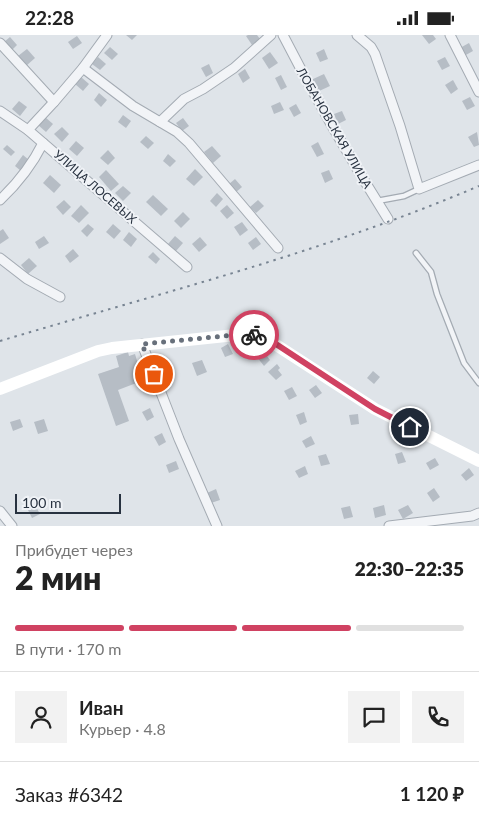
<!DOCTYPE html>
<html lang="ru">
<head>
<meta charset="utf-8">
<style>
	:root { --surface:#fff; --page:#f2f2f2; --text:#222; --muted:#767676; --line:#e0e0e0; --accent:#d04262 }
	body { margin:0; font-family:Lato,sans-serif; background:var(--page); color:var(--text); height:100vh; display:flex; flex-direction:column; font-size:19px; white-space:nowrap }
	* { box-sizing:border-box; margin:0 }
	p { font-size:16px; color:var(--muted) }
	.icon { flex:none; width:28px; height:28px; fill:none; stroke:currentColor; stroke-width:2; stroke-linecap:round; stroke-linejoin:round }
	.map { position:relative; height:491px; overflow:hidden }
	.details { display:flex; flex-direction:column; background:var(--surface); flex:1 }
	.details>* { flex:none }
	.scale { position:absolute; left:15px; bottom:12px; width:106px; box-sizing:border-box; padding-left:5px; border:2px solid #283240; border-top:0; font-size:14px; line-height:18px; white-space:nowrap; color:#283240; -webkit-text-stroke:4px #eff2f6; paint-order:stroke }
	.pin { position:absolute; display:grid; place-items:center; width:42px; height:42px; color:#fff; margin:-21px; border:2px solid #fff; border-radius:50%; box-shadow:0 1px 5px #0007 }
	.courier { position:absolute; display:grid; place-items:center; width:50px; height:50px; margin:-25px; border:4px solid #d04262; border-radius:50%; background:#fff; color:#222; box-shadow:0 1px 6px #0007 }
	.overview em { font-style:normal; font-weight:800 }
	.overview div { display:flex; flex-direction:column-reverse }
	.overview { display:flex; align-items:center; justify-content:space-between; height:85px; padding:0 15px }
	h1 { font-size:32px; font-weight:800; line-height:38px }
	.bar { display:grid; grid-template-columns:repeat(4,1fr); gap:8px 5px; align-content:center; height:60px; padding:0 15px }
	.bar i { height:6px; border-radius:4px; background:var(--line) }
	.bar .selected { background:var(--accent) }
	.bar p { grid-column:span 4 }
	.line { display:flex; align-items:center; gap:12px; padding:0 15px; border-top:1px solid var(--line) }
	.line div { flex:1 }
	.round { display:grid; place-items:center; flex:none; width:52px; height:52px; border-radius:0px; background:var(--page) }
	.status { display:flex; justify-content:space-between; align-items:center; height:35px; padding:0 25px; background:var(--surface); direction:ltr }
	.status svg { height:14px; fill:currentColor }
	.map>svg:first-child { display:block }
	.building { fill:#b6bdc5 }
	.lines { fill:none; stroke-linecap:round; stroke-linejoin:round }
	.lane-casing { stroke:#a4abb3; stroke-width:7 }
	.street-casing { stroke:#a4abb3; stroke-width:11 }
	.lane { stroke:#f2f4f7; stroke-width:4.5 }
	.street { stroke:#f2f4f7; stroke-width:9 }
	.secondary { stroke:#fff; stroke-width:12 }
	.rail { stroke:#788492; stroke-width:2; stroke-dasharray:2.5 5; stroke-linecap:butt }
	.done { stroke:#68707b; stroke-width:5; stroke-dasharray:0 9 }
	.route { stroke:#d04262; stroke-width:6 }
	.labels { text-anchor:middle; stroke-width:4; stroke-linejoin:round; paint-order:stroke }
	.street-label { font-size:12px; fill:#283240; stroke:#eff2f6 }
</style>
</head>
<body>
<div class="status"><b>22:28</b><svg viewBox="0 0 49 12"><path d="M0 12V9h3v3zM5 12V6h3v6zM10 12V3h3v9zM15 12V0h3v12zM26 1h20v11H26zM47 4h2v5h-2z"/></svg></div>
<div class="map">
<svg width="479" height="491" viewBox="0 0 479 491">
	<rect width="100%" height="100%" fill="#dfe4e9"/>
	<g class="building">
		<polygon points="126,0 137,0 132,5"/>
		<polygon points="248,0 257,0 260,4 252,10 246,1"/>
		<polygon points="422,0 433,0 436,4 429,9"/>
		<polygon points="77,1 82,8 73,14 68,7"/>
		<polygon points="10,2 17,10 11,16 4,7"/>
		<polygon points="469,8 473,16 464,21 460,13"/>
		<polygon points="110,12 118,19 112,25 104,18"/>
		<polygon points="27,14 35,23 26,31 18,21"/>
		<polygon points="324,14 328,24 320,27 316,18"/>
		<polygon points="270,17 278,28 269,34 262,23"/>
		<polygon points="98,22 106,29 100,35 92,29"/>
		<polygon points="445,22 450,31 442,35 437,26"/>
		<polygon points="209,29 213,38 206,42 201,33"/>
		<polygon points="245,34 250,43 243,48 238,39"/>
		<polygon points="324,39 330,51 317,57 311,45"/>
		<polygon points="281,40 287,52 281,55 275,43"/>
		<polygon points="81,42 89,49 83,56 75,49"/>
		<polygon points="453,45 458,54 451,59 445,50"/>
		<polygon points="99,58 107,65 101,72 94,65"/>
		<polygon points="470,62 475,71 467,75 462,66"/>
		<polygon points="19,66 27,72 20,81 12,74"/>
		<polygon points="280,67 284,75 274,79 271,71"/>
		<polygon points="296,69 301,78 294,82 289,73"/>
		<polygon points="342,76 346,85 338,89 334,79"/>
		<polygon points="123,80 131,86 126,93 118,87"/>
		<polygon points="45,82 53,89 46,97 38,90"/>
		<polygon points="183,83 189,91 182,96 176,88"/>
		<polygon points="62,92 69,99 62,107 54,99"/>
		<polygon points="477,97 479,110 474,112 468,102"/>
		<polygon points="146,101 154,108 148,114 140,107"/>
		<polygon points="76,106 84,113 77,121 69,114"/>
		<polygon points="318,107 324,119 317,122 311,111"/>
		<polygon points="7,110 15,117 11,121 3,114"/>
		<polygon points="212,111 221,121 213,128 204,117"/>
		<polygon points="108,115 115,123 108,130 100,123"/>
		<polygon points="168,119 176,126 170,132 163,126"/>
		<polygon points="23,120 29,125 21,136 15,131"/>
		<polygon points="195,134 203,142 194,151 186,144"/>
		<polygon points="106,135 119,149 111,156 99,142"/>
		<polygon points="329,135 333,144 325,148 321,138"/>
		<polygon points="50,140 61,150 54,158 43,148"/>
		<polygon points="235,144 242,152 235,158 229,149"/>
		<polygon points="123,151 131,158 123,166 115,158"/>
		<polygon points="217,158 223,164 216,172 210,166"/>
		<polygon points="153,160 168,174 161,181 146,167"/>
		<polygon points="64,165 71,172 63,180 56,172"/>
		<polygon points="258,165 264,171 256,178 250,172"/>
		<polygon points="81,170 89,178 79,188 71,181"/>
		<polygon points="227,170 234,178 227,184 220,176"/>
		<polygon points="183,177 190,184 181,193 174,186"/>
		<polygon points="242,187 248,195 240,201 234,192"/>
		<polygon points="88,189 94,194 87,202 81,196"/>
		<polygon points="113,189 121,196 114,204 106,197"/>
		<polygon points="3,194 9,203 0,209 0,196"/>
		<polygon points="129,197 137,204 131,212 123,205"/>
		<polygon points="44,201 49,208 39,214 35,207"/>
		<polygon points="175,201 183,208 176,216 168,209"/>
		<polygon points="200,202 207,210 199,217 192,209"/>
		<polygon points="256,202 261,209 253,215 248,208"/>
		<polygon points="73,214 79,221 70,228 65,221"/>
		<polygon points="153,217 160,224 156,229 148,222"/>
		<polygon points="29,223 37,231 28,239 21,230"/>
		<polygon points="228,309 233,319 225,322 221,313"/>
		<polygon points="128,317 129,321 135,319 141,339 137,341 139,347 118,355 129,386 116,391 98,339 119,332 116,321"/>
		<polygon points="264,317 270,325 264,331 257,322"/>
		<polygon points="202,325 207,337 197,341 192,328"/>
		<polygon points="277,329 280,333 278,335 282,340 276,345 268,337"/>
		<polygon points="373,336 380,342 374,349 367,343"/>
		<polygon points="316,350 322,358 315,363 309,355"/>
		<polygon points="292,352 297,361 289,365 284,356"/>
		<polygon points="150,373 154,382 147,386 142,377"/>
		<polygon points="304,377 307,387 300,390 296,380"/>
		<polygon points="358,379 359,389 351,390 349,380"/>
		<polygon points="20,384 23,392 13,396 10,387"/>
		<polygon points="44,384 48,396 38,399 34,387"/>
		<polygon points="162,398 166,407 159,411 154,402"/>
		<polygon points="311,401 315,409 306,413 302,406"/>
		<polygon points="402,417 406,427 398,429 395,419"/>
		<polygon points="326,419 330,429 321,431 318,421"/>
		<polygon points="435,423 439,430 430,435 426,428"/>
		<polygon points="176,426 179,434 169,438 166,430"/>
		<polygon points="305,431 308,439 299,443 295,436"/>
		<polygon points="469,433 474,440 466,446 461,440"/>
		<polygon points="434,453 440,462 433,467 427,458"/>
		<polygon points="216,454 220,465 211,468 207,458"/>
		<polygon points="35,470 40,479 32,483 27,473"/>
		<polygon points="384,470 386,480 375,483 373,473"/>
		<polygon points="408,470 413,478 403,484 398,475"/>
		<polygon points="350,471 353,482 344,484 341,473"/>
	</g>
	<g class="lines">
		<defs>
			<g id="lane">
				<polyline points="377,166 404,161 419,154"/>
				<polyline points="416,218 431,237 437,259 464,328 479,348"/>
			</g>
			<g id="street">
				<path d="M 283,0 C 315,63 350,124 388,184"/>
				<polyline points="357,0 371,12 375,19 400,91 419,154 479,130"/>
				<polyline points="450,0 479,57"/>
				<polyline points="0,8 54,67"/>
				<polyline points="83,33 133,71 177,97 189,108 278,213"/>
				<polyline points="0,76 28,95 187,232"/>
				<polyline points="160,87 184,64 203,54 234,33 271,0"/>
				<polyline points="28,95 54,67 83,33 107,0"/>
				<path d="M 0,165 C 18,148 32,130 43,108"/>
				<polyline points="0,223 27,244 60,262"/>
				<polyline points="142,309 179,404 217,491"/>
				<polyline points="0,476 12,491"/>
				<polyline points="389,491 472,481 479,478"/>
			</g>
		</defs>
		<use href="#lane" class="lane-casing"/>
		<use href="#street" class="street-casing"/>
		<use href="#lane" class="lane"/>
		<use href="#street" class="street"/>
		<polyline class="secondary" points="0,354 98,316 112,313 245,299 254,300 267,304 375,374 479,426"/>
		<path class="rail" d="M 0,306 C 161,258 324,217 479,151"/>
	</g>
	<g class="lines">
		<polyline class="done" points="154,339 142,309 245,299 254,300"/>
		<polyline class="route" points="254,300 268,304 279,311 375,374 410,392"/>
	</g>
	<g class="labels">
		<g class="street-label">
			<text transform="translate(334 93) rotate(60)" y="4">ЛОБАНОВСКАЯ УЛИЦА</text>
			<text transform="translate(95 152) rotate(41)" y="4">УЛИЦА ЛОСЕВЫХ</text>
		</g>
	</g>
</svg>
<div class="scale">100 m</div>
<div class="pin" style="left:154px;top:339px;background:#ea580c"><svg class="icon" aria-label="bag" viewBox="0 0 24 24"><path d="M5 8h14l-1 12H6zM9 8a3 3 0 0 1 6 0"/></svg></div>
<div class="pin" style="left:410px;top:392px;background:#1f2937"><svg class="icon" aria-label="home" viewBox="0 0 24 24"><path d="M3 11l9-7 9 7M6 9v11h12V9"/></svg></div>
<div class="courier" style="left:254px;top:300px"><svg class="icon" aria-label="bike" viewBox="0 0 24 24"><circle cx="6" cy="16" r="4"/><circle cx="18" cy="16" r="4"/><path d="M6 16l4-8h5l3 8M10 8l3 8H6M13 5h3"/></svg></div>
</div>
<section class="details">
<div class="overview"><div><h1>2 мин</h1><p>Прибудет через</p></div><em>22:30–22:35</em></div>
<div class="bar"><i class="selected"></i><i class="selected"></i><i class="selected"></i><i></i><p>В пути · 170 m</p></div>
<div class="line" style="height:90px"><a class="round"><svg class="icon" aria-label="person" viewBox="0 0 24 24"><circle cx="12" cy="8" r="4"/><path d="M4 21q1-7 8-7t8 7"/></svg></a><div><b>Иван</b><p>Курьер · 4.8</p></div><a class="round"><svg class="icon" aria-label="chat" viewBox="0 0 24 24"><path d="M4 5h16v11H9l-5 4z"/></svg></a><a class="round"><svg class="icon" aria-label="phone" viewBox="0 0 24 24"><path d="M5 4h4l2 5-3 2q2 4 5 5l2-3 5 2v4C11 20 4 13 5 4z"/></svg></a></div>
<div class="line" style="height:65px"><div>Заказ #6342</div><b>1 120 ₽</b></div>
</section>
</body>
</html>
